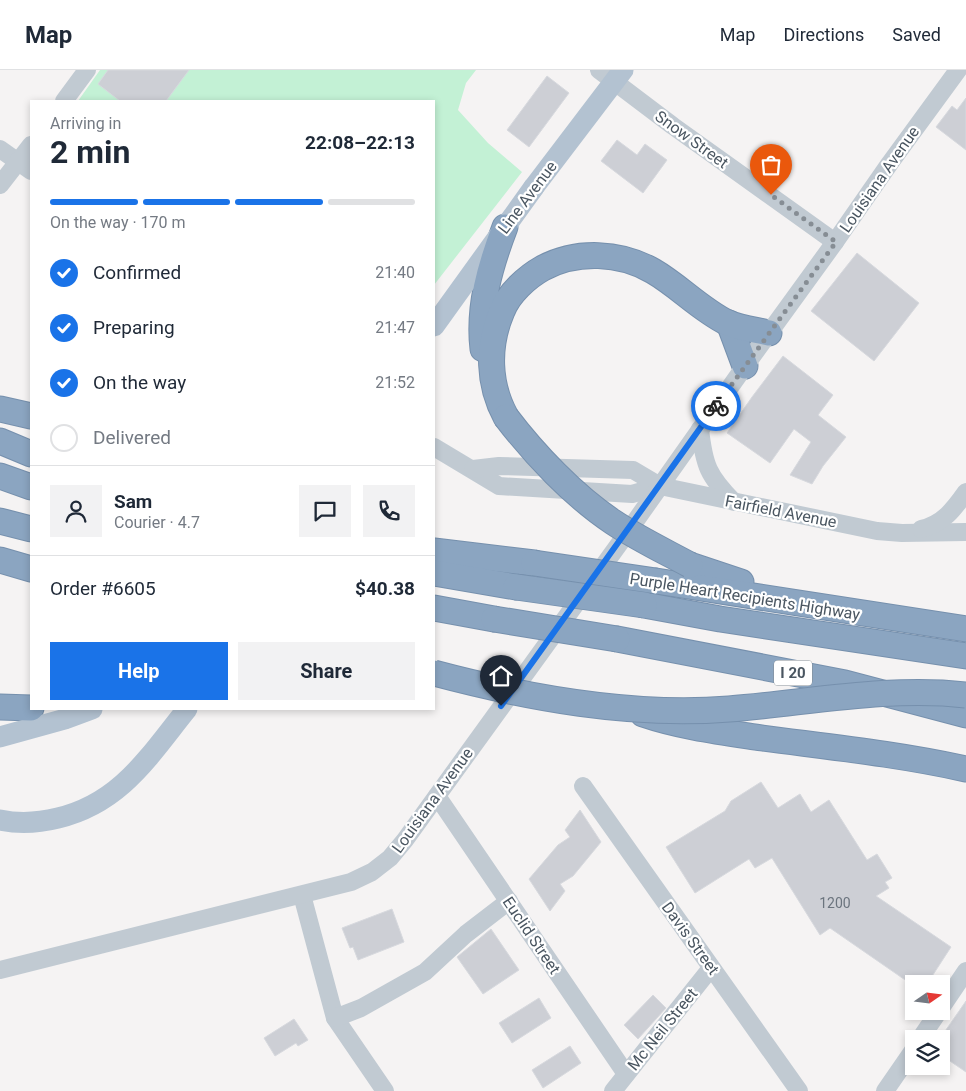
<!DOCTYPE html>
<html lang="en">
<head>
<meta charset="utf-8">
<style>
	:root { --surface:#fff; --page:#f2f2f3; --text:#1f2937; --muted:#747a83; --line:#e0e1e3; --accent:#1a73e8 }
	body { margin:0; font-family:Roboto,sans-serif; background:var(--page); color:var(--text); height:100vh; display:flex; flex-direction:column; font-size:19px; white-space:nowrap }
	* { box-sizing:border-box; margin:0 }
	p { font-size:16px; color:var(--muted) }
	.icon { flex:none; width:28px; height:28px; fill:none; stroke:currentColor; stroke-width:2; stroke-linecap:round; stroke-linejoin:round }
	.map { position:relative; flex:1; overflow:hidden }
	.side { position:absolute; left:30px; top:30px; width:405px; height:610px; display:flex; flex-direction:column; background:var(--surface); border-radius:0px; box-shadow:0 2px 8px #0003 }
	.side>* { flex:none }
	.needle { width:32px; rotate:76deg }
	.controls { position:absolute; left:905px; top:905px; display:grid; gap:10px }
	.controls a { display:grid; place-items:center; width:45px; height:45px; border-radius:0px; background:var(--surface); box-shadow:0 2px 8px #0003; font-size:25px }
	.pin { position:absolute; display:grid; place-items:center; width:42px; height:42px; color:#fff; margin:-51px -21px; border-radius:50% 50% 50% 0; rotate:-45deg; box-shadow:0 0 5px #0007 }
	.pin .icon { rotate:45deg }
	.courier { position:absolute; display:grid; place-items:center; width:50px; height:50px; margin:-25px; border:4px solid #1a73e8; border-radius:50%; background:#fff; color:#222; box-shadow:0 1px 6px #0007 }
	.head em { font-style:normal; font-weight:700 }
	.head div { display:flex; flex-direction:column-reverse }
	.head { display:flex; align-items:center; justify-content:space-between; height:85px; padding:0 20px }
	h1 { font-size:32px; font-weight:700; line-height:38px }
	.bar { display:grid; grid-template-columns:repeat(4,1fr); gap:8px 5px; align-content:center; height:60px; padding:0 20px }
	.bar i { height:6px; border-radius:4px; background:var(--line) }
	.bar .active { background:var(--accent) }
	.bar p { grid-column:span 4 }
	.line { display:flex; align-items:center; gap:12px; padding:0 20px; border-top:1px solid var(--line) }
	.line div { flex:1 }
	.round { display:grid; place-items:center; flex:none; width:52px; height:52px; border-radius:0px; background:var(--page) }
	ol { padding:0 20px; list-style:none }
	li { display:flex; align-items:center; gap:15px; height:55px }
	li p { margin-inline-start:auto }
	li .icon { padding:5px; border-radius:50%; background:var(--accent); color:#fff; stroke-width:4 }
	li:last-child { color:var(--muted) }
	li i { width:28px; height:28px; border:2px solid var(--line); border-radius:50% }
	.cta { display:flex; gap:10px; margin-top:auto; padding:10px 20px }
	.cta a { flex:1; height:58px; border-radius:0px; background:var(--accent); color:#fff; font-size:20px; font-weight:700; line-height:58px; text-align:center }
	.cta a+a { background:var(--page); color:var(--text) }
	header { display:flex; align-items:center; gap:30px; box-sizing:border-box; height:70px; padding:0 25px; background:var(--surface); border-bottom:1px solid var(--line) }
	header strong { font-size:24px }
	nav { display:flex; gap:28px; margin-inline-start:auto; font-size:18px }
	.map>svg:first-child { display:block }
	.green { fill:#c3f1d5 }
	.building { fill:#cdcfd5; stroke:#d7d9de }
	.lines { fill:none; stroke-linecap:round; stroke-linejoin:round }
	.highway-casing { stroke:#7690ad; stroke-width:27 }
	.minor { stroke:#c1cad2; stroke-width:18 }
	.major { stroke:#b3c2d1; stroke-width:21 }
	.highway { stroke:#8ba5c1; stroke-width:25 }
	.highway-bridge-casing { stroke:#7690ad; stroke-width:27; stroke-linecap:butt }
	.major-bridge { stroke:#b3c2d1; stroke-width:21 }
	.highway-bridge { stroke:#8ba5c1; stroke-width:25 }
	.done { stroke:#868d94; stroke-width:5; stroke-dasharray:0 9 }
	.route { stroke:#1a73e8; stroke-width:6 }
	.labels { text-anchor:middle; stroke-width:4.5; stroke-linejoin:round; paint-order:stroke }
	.number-label { font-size:14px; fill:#6b747e }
	.shield { fill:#fff; stroke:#808990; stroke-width:1 }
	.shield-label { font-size:15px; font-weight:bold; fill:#4a5661 }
	.street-label { font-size:16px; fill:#4a5661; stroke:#fff }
</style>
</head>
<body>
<header>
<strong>Map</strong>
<nav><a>Map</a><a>Directions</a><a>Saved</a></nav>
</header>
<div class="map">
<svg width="966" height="1021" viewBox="0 0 966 1021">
	<rect width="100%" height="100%" fill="#f5f3f3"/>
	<polygon class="green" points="100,0 476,0 466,13 458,40 488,73 522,102 434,215 434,31 78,31"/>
	<g class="building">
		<polygon points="108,0 189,0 166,31 120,31 98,14"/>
		<polygon points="547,6 569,23 529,77 507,60"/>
		<polygon points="966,28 966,80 936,57 952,36 957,40"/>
		<polygon points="617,70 637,85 645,74 667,90 643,123 601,91"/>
		<polygon points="857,183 919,233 874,291 811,241"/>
		<polygon points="783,286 833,325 818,345 846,367 823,396 812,414 790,405 811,372 794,359 770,393 727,363 752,327"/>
		<polygon points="761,712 778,738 800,724 811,742 829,730 867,790 877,784 892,808 885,812 889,818 876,826 951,877 927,914 911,914 830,858 820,865 772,788 755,798 749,789 695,823 666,777 725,741 731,731"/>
		<polygon points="580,740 601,772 573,806 560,814 565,821 550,841 529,809 558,775 570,767 565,760"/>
		<polygon points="392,839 404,872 358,890 353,877 350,878 342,858"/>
		<polygon points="491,859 519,900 483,924 457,887"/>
		<polygon points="653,925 666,938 638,969 624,955"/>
		<polygon points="539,928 551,948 512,973 499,953"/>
		<polygon points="966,931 966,1002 941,985 941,967"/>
		<polygon points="294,949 308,970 298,976 296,973 275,986 264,968"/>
		<polygon points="570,976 581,993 543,1018 532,1000"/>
	</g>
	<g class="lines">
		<defs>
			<g id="highway">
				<polyline points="729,253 745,296"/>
				<path d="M 483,279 C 478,237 490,196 505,157"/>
				<polyline points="0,339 31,346"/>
				<path d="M 506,347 C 488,314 487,276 502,241 C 509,223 527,207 543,198 C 577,180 620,182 653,201 C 679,216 701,240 728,253 C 740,258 756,260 769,263"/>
				<polyline points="0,371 31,384"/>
				<polyline points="0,406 31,417"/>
				<polyline points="0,451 31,459"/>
				<polyline points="434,481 534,493"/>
				<polyline points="0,490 31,499"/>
				<polyline points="690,495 741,512"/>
				<polyline points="434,503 516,517"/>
				<polyline points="656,511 966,559"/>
				<polyline points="644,535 720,549 966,586"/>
				<polyline points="434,538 494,549"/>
				<polyline points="617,569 845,613 966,645"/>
				<polyline points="0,637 31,638"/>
				<path d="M 643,644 C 681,657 722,662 762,668 C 830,677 899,684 966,699"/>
			</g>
		</defs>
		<use href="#highway" class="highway-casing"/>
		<g class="minor">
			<polyline points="599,0 673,56 835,172"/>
			<polyline points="64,31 87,0"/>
			<polyline points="0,79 31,101"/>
			<polyline points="0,115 31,75"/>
			<path d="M 700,359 C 704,395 708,406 734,432"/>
			<polyline points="434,377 499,416 632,424 660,416"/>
			<polyline points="473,399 499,396 633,400 660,416 877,461 902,463 966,462"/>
			<path d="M 921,459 C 943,454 954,439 966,422"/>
			<polyline points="583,716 799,1021"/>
			<polyline points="437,726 626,1004"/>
			<polyline points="302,825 335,948 385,1021"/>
			<polyline points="0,900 351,812 372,802 390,788 405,770 622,470 745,296 835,172 890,93 958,0"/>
			<polyline points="941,938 966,901"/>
			<polyline points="335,948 361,938 425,902 466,864 509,831"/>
			<polyline points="920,969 939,941"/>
			<polyline points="613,1021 711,898"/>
			<polyline points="885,1021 914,979"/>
		</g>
		<g class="major">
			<polyline points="434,256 534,117"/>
			<polyline points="0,667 65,649 92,639"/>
			<path d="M 0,750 C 19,754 38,753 58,748 C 121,733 149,686 187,639"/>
		</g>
		<use href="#highway" class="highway"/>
		<defs>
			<g id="highway-bridge">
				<path d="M 506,347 C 534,384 574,426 613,452 C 637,468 664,481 690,495"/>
				<polyline points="534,493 656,511"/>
				<polyline points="516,517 644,535"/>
				<polyline points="494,549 617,569"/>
				<path d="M 434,603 C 528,628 631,647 729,639 C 806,633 889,616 966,625"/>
			</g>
		</defs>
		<use href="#highway-bridge" class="highway-bridge-casing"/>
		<polyline class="major-bridge" points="534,117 623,0"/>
		<use href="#highway-bridge" class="highway-bridge"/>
	</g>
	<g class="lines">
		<polyline class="done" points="716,336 836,172 771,125"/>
		<polyline class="route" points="501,636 716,336"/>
	</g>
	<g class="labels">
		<g class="number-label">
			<text x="835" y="838">1200</text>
		</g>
		<rect class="shield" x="774" y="590.5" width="38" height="25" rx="4"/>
		<g class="shield-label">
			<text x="793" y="608">I 20</text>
		</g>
		<g class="street-label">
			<text transform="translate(692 69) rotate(36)" y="6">Snow Street</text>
			<text transform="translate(879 109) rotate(-55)" y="6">Louisiana Avenue</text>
			<text transform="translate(527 127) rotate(-53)" y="6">Line Avenue</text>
			<text transform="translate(781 441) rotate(11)" y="6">Fairfield Avenue</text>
			<text transform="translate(745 526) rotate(9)" y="6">Purple Heart Recipients Highway</text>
			<text transform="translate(432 730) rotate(-54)" y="6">Louisiana Avenue</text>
			<text transform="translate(532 865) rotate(56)" y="6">Euclid Street</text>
			<text transform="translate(691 868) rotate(54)" y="6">Davis Street</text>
			<text transform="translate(662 959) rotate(-51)" y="6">Mc Neil Street</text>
		</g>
	</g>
</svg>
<div class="controls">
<a><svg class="needle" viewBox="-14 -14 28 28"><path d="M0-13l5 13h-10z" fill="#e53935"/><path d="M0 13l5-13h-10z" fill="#747a83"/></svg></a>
<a><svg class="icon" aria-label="layers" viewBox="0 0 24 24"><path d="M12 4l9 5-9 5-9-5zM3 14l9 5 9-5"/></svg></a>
</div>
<div class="pin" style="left:771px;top:125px;background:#ea580c"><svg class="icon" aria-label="bag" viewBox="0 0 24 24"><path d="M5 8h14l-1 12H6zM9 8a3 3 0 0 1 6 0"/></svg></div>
<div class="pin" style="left:501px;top:636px;background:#1f2937"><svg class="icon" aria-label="home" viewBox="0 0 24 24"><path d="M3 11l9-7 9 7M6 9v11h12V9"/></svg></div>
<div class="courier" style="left:716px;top:336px"><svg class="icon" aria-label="bike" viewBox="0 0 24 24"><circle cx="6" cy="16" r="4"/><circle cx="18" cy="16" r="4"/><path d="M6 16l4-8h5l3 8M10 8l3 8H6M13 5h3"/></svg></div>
<section class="side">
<div class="head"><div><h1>2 min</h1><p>Arriving in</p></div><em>22:08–22:13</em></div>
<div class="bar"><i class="active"></i><i class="active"></i><i class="active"></i><i></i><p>On the way · 170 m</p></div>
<ol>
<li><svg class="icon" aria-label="check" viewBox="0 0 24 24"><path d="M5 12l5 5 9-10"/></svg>Confirmed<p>21:40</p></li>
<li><svg class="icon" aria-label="check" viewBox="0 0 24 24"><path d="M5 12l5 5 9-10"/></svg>Preparing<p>21:47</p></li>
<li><svg class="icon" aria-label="check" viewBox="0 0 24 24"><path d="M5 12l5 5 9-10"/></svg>On the way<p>21:52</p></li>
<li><i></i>Delivered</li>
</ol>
<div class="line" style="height:90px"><a class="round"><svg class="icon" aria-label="person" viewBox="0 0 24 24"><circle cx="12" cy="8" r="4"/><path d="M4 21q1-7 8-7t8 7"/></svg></a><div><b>Sam</b><p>Courier · 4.7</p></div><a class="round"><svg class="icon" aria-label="chat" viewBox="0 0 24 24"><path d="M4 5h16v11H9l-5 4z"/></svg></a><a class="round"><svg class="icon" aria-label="phone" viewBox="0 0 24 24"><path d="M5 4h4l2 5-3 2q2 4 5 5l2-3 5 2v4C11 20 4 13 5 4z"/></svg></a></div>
<div class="line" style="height:65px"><div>Order #6605</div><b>$40.38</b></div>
<div class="cta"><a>Help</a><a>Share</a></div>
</section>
</div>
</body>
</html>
